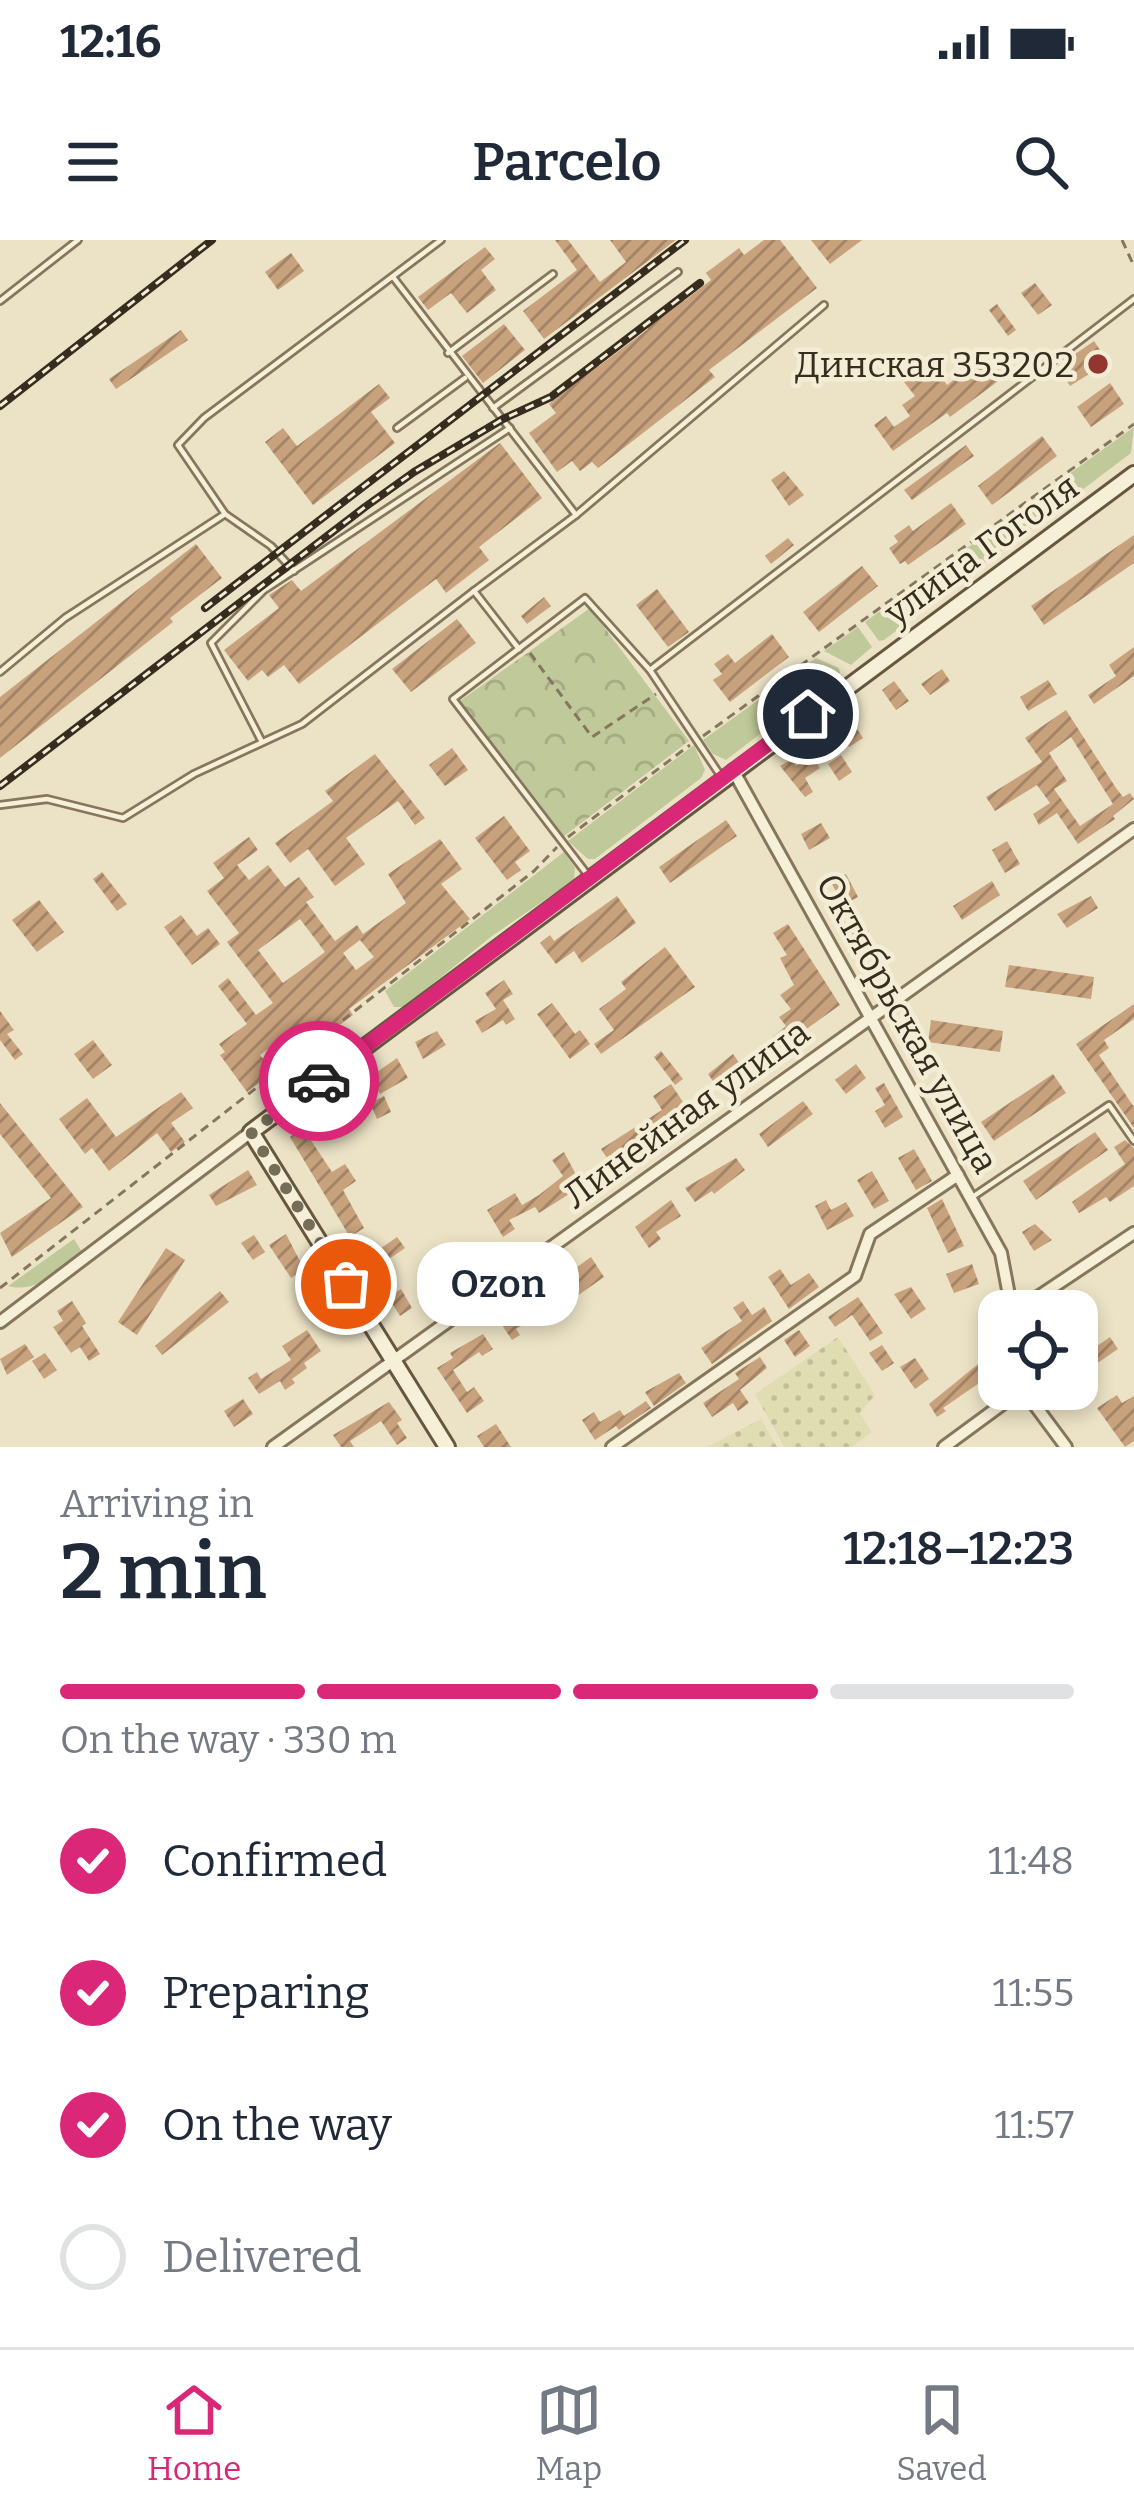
<!DOCTYPE html>
<html lang="en">
<head>
<meta charset="utf-8">
<style>
	:root { --surface:#fff; --page:#f2f2f3; --text:#1f2937; --muted:#747a83; --line:#e0e1e3; --accent:#db2777 }
	body { margin:0; font-family:Bitter,serif; background:var(--page); color:var(--text); height:100vh; display:flex; flex-direction:column; font-size:45px; white-space:nowrap }
	* { box-sizing:border-box; margin:0 }
	p { font-size:39px; color:var(--muted) }
	.icon { flex:none; width:66px; height:66px; fill:none; stroke:currentColor; stroke-width:2; stroke-linecap:round; stroke-linejoin:round }
	.map { position:relative; height:1207px; overflow:hidden }
	.details { display:flex; flex-direction:column; background:var(--surface); flex:1 }
	.details>* { flex:none }
	.tools { position:absolute; left:978px; top:1050px; display:grid; gap:24px }
	.tools a { display:grid; place-items:center; width:120px; height:120px; border-radius:24px; background:var(--surface); box-shadow:0 6px 18px #0003; font-size:60px }
	.pin { position:absolute; display:grid; place-items:center; width:102px; height:102px; color:#fff; margin:-51px; border:6px solid #fff; border-radius:50%; box-shadow:0 3px 12px #0007 }
	.courier { position:absolute; display:grid; place-items:center; width:120px; height:120px; margin:-60px; border:9px solid #db2777; border-radius:50%; background:#fff; color:#222; box-shadow:0 3px 15px #0007 }
	.bubble { position:absolute; height:84px; border-radius:36px; background:var(--surface); box-shadow:0 6px 18px #0003; font-size:39px; font-weight:600; line-height:84px; text-align:center }
	.head em { font-style:normal; font-weight:600 }
	.head div { display:flex; flex-direction:column-reverse }
	.head { display:flex; align-items:center; justify-content:space-between; height:204px; padding:0 60px }
	h1 { font-size:78px; font-weight:600; line-height:90px }
	.bar { display:grid; grid-template-columns:repeat(4,1fr); gap:18px 12px; align-content:center; height:144px; padding:0 60px }
	.bar i { height:15px; border-radius:9px; background:var(--line) }
	.bar .active { background:var(--accent) }
	.bar p { grid-column:span 4 }
	ol { padding:0 60px; list-style:none }
	li { display:flex; align-items:center; gap:36px; height:132px }
	li p { margin-inline-start:auto }
	li .icon { padding:12px; border-radius:50%; background:var(--accent); color:#fff; stroke-width:4 }
	li:last-child { color:var(--muted) }
	li i { width:66px; height:66px; border:6px solid var(--line); border-radius:50% }
	.status { display:flex; justify-content:space-between; align-items:center; height:84px; padding:0 60px; background:var(--surface); direction:ltr }
	.status svg { height:33px; fill:currentColor }
	header { display:flex; justify-content:space-between; align-items:center; height:156px; padding:0 60px; background:var(--surface); font-size:54px; font-weight:600 }
	.tab-bar { display:flex; justify-content:space-around; align-items:center; height:168px; border-top:3px solid var(--line); background:var(--surface); font-size:33px; color:var(--muted) }
	.tab-bar a { display:grid; justify-items:center; gap:6px }
	.tab-bar .active { color:var(--accent) }
	.map>svg:first-child { display:block }
	.farmland { fill:url(#farmland-dots) }
	.green { fill:#c0c99a }
	.forest { fill:url(#forest-crowns) }
	.building { fill:url(#building-hatch); fill-rule:evenodd }
	.lines { fill:none; stroke-linecap:round; stroke-linejoin:round }
	.lane-casing { stroke:#86765c; stroke-width:10 }
	.street-casing { stroke:#86765c; stroke-width:16 }
	.secondary-casing { stroke:#68573f; stroke-width:20 }
	.path { stroke:#86765c; stroke-width:3; stroke-dasharray:9 6; stroke-linecap:butt }
	.lane { stroke:#f7f0d8; stroke-width:4.5 }
	.street { stroke:#f7f0d8; stroke-width:10 }
	.secondary { stroke:#f7f0d8; stroke-width:14 }
	.rail-casing { stroke:#372d1f; stroke-width:8 }
	.rail { stroke:#f4edd5; stroke-width:3; stroke-dasharray:9; stroke-linecap:butt }
	.done { stroke:#766d59; stroke-width:12; stroke-dasharray:0 21.6 }
	.route { stroke:#db2777; stroke-width:15 }
	.poi-dot { fill:#923730; stroke:#f4edd5; stroke-width:4.5 }
	.labels { text-anchor:middle; stroke-width:9; stroke-linejoin:round; paint-order:stroke }
	.poi-label { font-size:36px; fill:#372d1f; stroke:#f4edd5; text-anchor:end }
	.street-label { font-size:36px; fill:#372d1f; stroke:#f4edd5 }
</style>
</head>
<body>
<div class="status"><b>12:16</b><svg viewBox="0 0 49 12"><path d="M0 12V9h3v3zM5 12V6h3v6zM10 12V3h3v9zM15 12V0h3v12zM26 1h20v11H26zM47 4h2v5h-2z"/></svg></div>
<header><svg class="icon" aria-label="menu" viewBox="0 0 24 24"><path d="M4 6h16M4 12h16M4 18h16"/></svg>Parcelo<svg class="icon" aria-label="search" viewBox="0 0 24 24"><circle cx="10" cy="10" r="6"/><path d="M15 15l6 6"/></svg></header>
<div class="map">
<svg width="1134" height="1207" viewBox="0 0 1134 1207">
	<defs>
		<pattern id="farmland-dots" width="8" height="8" patternUnits="userSpaceOnUse" patternTransform="scale(3)"><rect width="8" height="8" fill="#e1ddb3"/><path d="M2 2h.1M6 6h.1" fill="none" stroke="#c2be9a" stroke-width="1.8" stroke-linecap="round"/></pattern>
		<pattern id="forest-crowns" width="20" height="18" patternUnits="userSpaceOnUse" patternTransform="scale(3)"><rect width="20" height="18" fill="#c0c99a"/><path d="M2 6a3 3 0 1 1 6 0M12 15a3 3 0 1 1 6 0" fill="none" stroke="#a6ad84"/></pattern>
		<pattern id="building-hatch" width="6" height="6" patternUnits="userSpaceOnUse" patternTransform="scale(3)"><rect width="6" height="6" fill="#c8a27d"/><path d="M-1 1l2-2M0 6l6-6M5 7l2-2" fill="none" stroke="#a38466"/></pattern>
	</defs>
	<rect width="100%" height="100%" fill="#ece3c6"/>
	<g class="farmland">
		<polygon points="838,1097 875,1155 860,1173 872,1192 852,1207 784,1207 755,1154"/>
		<polygon points="761,1179 777,1207 707,1207"/>
	</g>
	<g class="green">
		<polygon points="1134,187 1131,213 884,400 879,401 865,382"/>
		<polygon points="858,387 872,407 851,425 824,411"/>
		<polygon points="816,418 839,428 840,433 726,520 713,514 703,500"/>
		<polygon points="694,505 705,530 701,538 595,619 588,619 568,601"/>
		<polygon points="564,612 575,628 574,640 492,696 404,767 394,767 385,751"/>
		<path d="M 74,999 L 82,1012 C 61,1029 37,1054 8,1046 Z"/>
	</g>
	<polygon class="forest" points="590,368 689,501 563,597 460,461"/>
	<g class="building">
		<polygon points="555,0 568,0 600,42 626,22 610,0 676,0 544,99 523,71 577,30"/>
		<polygon points="764,0 780,0 817,48 709,130 715,137 598,228 592,222 580,231 572,221 557,232 529,193 556,173 549,164 557,158 552,151 594,119 599,126 648,89 643,82 679,55 684,61 711,40 706,33 739,8 744,15"/>
		<polygon points="811,0 862,0 830,24"/>
		<polygon points="485,7 495,19 481,30 496,50 467,73 451,53 428,70 418,57"/>
		<polygon points="291,13 304,31 278,50 265,32"/>
		<polygon points="1035,43 1052,65 1038,75 1021,53"/>
		<polygon points="997,64 1016,90 1008,96 989,70"/>
		<polygon points="504,84 525,110 483,143 462,116"/>
		<polygon points="181,90 188,100 116,149 109,139"/>
		<polygon points="1094,101 1108,122 1070,146 1058,126"/>
		<polygon points="988,114 1005,136 950,177 947,173 893,211 874,185 886,176 894,187 910,176 902,165 915,156 904,142 931,122 947,145"/>
		<polygon points="1110,143 1124,164 1091,187 1077,167"/>
		<polygon points="379,144 390,158 371,172 395,203 313,265 265,202 283,188 297,206"/>
		<polygon points="1042,196 1057,216 992,265 978,246"/>
		<polygon points="500,203 542,258 479,307 489,320 446,353 436,339 299,444 284,425 268,437 262,430 248,441 224,410 279,368 269,355 292,340 301,351"/>
		<polygon points="966,205 974,216 912,260 904,250"/>
		<polygon points="784,231 804,255 789,266 771,240"/>
		<polygon points="951,263 966,284 908,325 905,321 900,324 889,308 898,302 894,296 909,285 913,291"/>
		<polygon points="1134,295 1134,323 1044,385 1031,366"/>
		<polygon points="788,298 794,305 771,324 765,316"/>
		<polygon points="196,304 222,338 170,378 173,382 0,518 0,457"/>
		<polygon points="862,326 878,346 819,392 803,372"/>
		<polygon points="657,349 689,392 668,407 636,365"/>
		<polygon points="544,357 551,366 527,384 521,376"/>
		<polygon points="457,379 476,403 411,452 392,429"/>
		<polygon points="772,394 789,417 730,462 713,440 722,434 714,424 728,414 735,423"/>
		<polygon points="1134,407 1134,436 1094,464 1088,455 1116,436 1109,425"/>
		<polygon points="942,429 950,441 930,455 921,444"/>
		<polygon points="1048,440 1057,454 1028,471 1020,457"/>
		<polygon points="894,441 909,461 896,470 882,450"/>
		<path d="M 1066,470 L 1116,548 L 1123,557 L 1130,553 L 1134,559 L 1113,576 L 1115,579 L 1078,604 L 1057,573 L 1039,585 L 1033,574 L 1050,563 L 1037,545 L 995,571 L 986,557 L 1042,522 L 1025,498 ZM 1071,497 L 1113,564 L 1080,586 L 1054,549 L 1067,541 L 1049,513 Z"/>
		<polygon points="848,475 863,498 849,507 834,484"/>
		<polygon points="452,508 468,530 445,546 429,525"/>
		<polygon points="375,514 425,578 415,585 398,561 346,598 365,624 335,646 308,609 290,623 275,603 333,561 325,551"/>
		<polygon points="841,515 852,532 839,541 828,524"/>
		<polygon points="812,516 820,528 805,538 813,552 805,557 780,526 792,519 796,526"/>
		<polygon points="504,576 530,611 515,622 521,630 507,640 475,598"/>
		<polygon points="726,580 737,596 670,643 659,627"/>
		<polygon points="821,583 830,598 809,610 801,594"/>
		<path d="M 249,597 L 258,610 L 237,625 L 249,640 L 268,625 L 285,647 L 299,637 L 314,657 L 306,662 L 335,701 L 357,685 L 363,694 L 406,663 L 388,634 L 440,599 L 462,629 L 441,644 L 470,679 L 349,769 L 353,775 L 304,812 L 290,793 L 260,815 L 274,832 L 247,852 L 220,815 L 225,812 L 219,804 L 247,784 L 218,746 L 228,738 L 256,775 L 273,763 L 227,702 L 239,693 L 207,651 L 224,638 L 213,623 ZM 300,679 L 325,712 L 283,743 L 258,710 ZM 360,700 L 374,717 L 356,730 L 343,713 Z"/>
		<polygon points="1007,601 1020,624 1005,633 992,610"/>
		<polygon points="102,632 127,664 117,671 93,639"/>
		<polygon points="846,634 858,657 843,665 831,642"/>
		<polygon points="992,641 1000,655 962,680 953,666"/>
		<polygon points="617,656 636,683 582,723 574,711 556,724 540,703 550,695 554,701"/>
		<polygon points="1091,656 1098,668 1067,688 1057,674"/>
		<polygon points="39,660 64,692 37,712 12,680"/>
		<polygon points="181,675 197,696 208,688 220,704 192,725 164,687"/>
		<polygon points="788,684 840,765 720,851 708,834 733,814 740,824 786,786 779,777 791,769 780,755 794,745 780,718 787,715 773,693"/>
		<polygon points="865,684 875,703 861,710 851,691"/>
		<polygon points="665,707 695,747 601,814 594,804 614,790 599,769 626,749 621,742"/>
		<polygon points="1009,725 1094,737 1091,759 1005,747"/>
		<polygon points="504,740 513,754 503,760 515,779 506,785 503,780 482,793 475,781 496,769 485,753"/>
		<polygon points="552,763 575,794 580,790 590,804 570,819 537,774"/>
		<polygon points="1134,764 1134,779 1104,800 1109,808 1099,815 1134,867 1134,888 1076,804"/>
		<polygon points="0,771 14,790 7,794 23,814 15,820 0,800"/>
		<polygon points="931,780 1003,791 1000,812 928,802"/>
		<polygon points="437,791 446,805 423,819 415,802"/>
		<polygon points="93,800 112,825 93,839 74,814"/>
		<polygon points="661,811 683,839 675,845 654,817"/>
		<polygon points="397,818 408,838 380,854 370,837"/>
		<polygon points="856,824 866,838 846,854 835,840"/>
		<polygon points="1053,834 1066,853 994,901 981,882"/>
		<polygon points="884,843 903,877 885,888 875,871 885,865 875,848"/>
		<polygon points="671,844 689,871 649,896 651,898 618,914 620,918 611,924 601,909 662,870 653,856"/>
		<polygon points="181,852 193,868 171,883 185,902 171,912 157,893 109,931 92,908 85,914 59,879 87,858 116,897"/>
		<polygon points="354,854 361,866 310,899 332,932 345,924 356,941 343,950 364,988 350,997 290,897 321,871"/>
		<polygon points="384,856 391,872 377,879 370,863"/>
		<polygon points="803,861 813,874 768,907 759,894"/>
		<polygon points="0,863 83,967 12,1017 0,993 51,958 0,894"/>
		<polygon points="1095,892 1108,910 1036,960 1023,941"/>
		<polygon points="1125,900 1134,908 1134,946 1110,962 1106,957 1079,973 1072,962 1125,924 1114,907"/>
		<polygon points="914,909 932,941 916,950 898,918"/>
		<polygon points="564,912 582,946 539,973 535,967 509,980 515,989 503,997 487,970 515,953 522,965 539,955 563,936 552,920"/>
		<polygon points="736,918 745,930 714,954 712,951 695,962 685,948"/>
		<polygon points="248,930 257,945 216,966 209,955"/>
		<polygon points="872,931 889,961 874,969 857,940"/>
		<polygon points="942,959 964,1006 948,1013 927,968"/>
		<polygon points="671,960 681,976 656,992 661,999 649,1008 635,987"/>
		<polygon points="826,960 831,970 846,962 854,976 827,990 815,966"/>
		<polygon points="1035,984 1052,1000 1034,1011 1022,992"/>
		<polygon points="286,994 304,1029 291,1038 269,1005"/>
		<polygon points="254,995 265,1012 253,1020 241,1003"/>
		<polygon points="397,997 405,1008 372,1031 364,1020"/>
		<polygon points="166,1008 185,1020 137,1095 118,1082"/>
		<polygon points="591,1017 604,1037 563,1066 561,1062 516,1089 520,1095 512,1100 500,1082"/>
		<polygon points="972,1024 979,1044 954,1053 946,1034"/>
		<polygon points="780,1029 791,1045 809,1033 819,1047 789,1069 768,1037"/>
		<polygon points="911,1047 926,1069 911,1079 894,1054"/>
		<polygon points="401,1049 412,1068 400,1076 388,1057"/>
		<polygon points="220,1051 229,1062 162,1115 155,1106"/>
		<polygon points="317,1051 329,1070 311,1081 299,1063"/>
		<polygon points="858,1057 883,1093 870,1101 852,1075 835,1087 828,1077"/>
		<polygon points="72,1061 86,1083 82,1086 100,1114 89,1121 80,1107 71,1113 53,1087 63,1081 57,1071"/>
		<polygon points="743,1061 752,1075 764,1067 772,1081 712,1124 701,1108 742,1081 733,1068"/>
		<polygon points="307,1090 321,1111 304,1123 307,1128 292,1139 295,1143 285,1150 280,1141 259,1154 248,1138 257,1132 261,1139 291,1120 282,1106"/>
		<polygon points="799,1090 810,1106 795,1117 784,1100"/>
		<polygon points="483,1094 493,1109 482,1116 479,1112 453,1130 467,1152 474,1147 484,1161 467,1173 437,1128 453,1118 450,1113"/>
		<polygon points="1110,1097 1118,1109 1077,1137 1077,1120"/>
		<polygon points="25,1104 34,1117 7,1135 0,1119"/>
		<polygon points="882,1105 894,1123 882,1131 869,1113"/>
		<polygon points="45,1113 57,1130 44,1139 32,1121"/>
		<polygon points="988,1116 998,1130 943,1168 946,1171 937,1177 929,1164"/>
		<polygon points="760,1117 767,1128 740,1150 749,1163 738,1171 733,1163 712,1177 703,1163 739,1139 735,1133"/>
		<polygon points="915,1118 929,1139 915,1149 900,1127"/>
		<polygon points="679,1133 686,1143 654,1166 645,1152"/>
		<polygon points="1117,1155 1122,1163 1134,1156 1134,1201 1125,1207 1097,1168"/>
		<polygon points="243,1159 253,1174 234,1187 224,1171"/>
		<polygon points="646,1161 651,1168 619,1190 616,1186 595,1200 582,1180 594,1172 600,1182 620,1170 624,1176"/>
		<polygon points="389,1162 402,1180 397,1183 407,1198 397,1205 381,1181 350,1201 354,1207 341,1207 333,1195"/>
		<polygon points="496,1184 511,1207 484,1207 477,1196"/>
	</g>
	<g class="lines">
		<defs>
			<g id="lane">
				<polyline points="393,37 576,275"/>
				<polyline points="0,61 78,0"/>
				<polyline points="448,113 553,34"/>
				<polyline points="493,168 678,32"/>
				<polyline points="397,188 465,138"/>
				<polyline points="225,274 271,306 294,331"/>
				<polyline points="474,351 576,275 824,65"/>
				<polyline points="0,432 65,378 225,274 178,205 204,178 441,0"/>
				<polyline points="262,502 211,403 264,350 510,188"/>
				<polyline points="722,538 650,430 1134,59"/>
				<polyline points="0,565 47,559 123,578 194,534 302,484 474,351 519,409"/>
				<polyline points="590,638 453,459 585,358 649,429"/>
				<polyline points="971,958 1109,865 1134,901"/>
			</g>
			<g id="street">
				<polyline points="733,530 1001,1013 1012,1071"/>
				<polyline points="1017,1071 1134,993"/>
				<polyline points="0,1082 251,892"/>
				<polyline points="1023,1149 1066,1207"/>
				<polyline points="273,1207 1134,589"/>
				<polyline points="612,1207 855,1036 870,994 958,935"/>
				<polyline points="944,1207 1023,1149"/>
			</g>
			<polyline id="secondary" points="447,1207 251,892 1134,234"/>
		</defs>
		<use href="#lane" class="lane-casing"/>
		<use href="#street" class="street-casing"/>
		<use href="#secondary" class="secondary-casing"/>
		<g class="path">
			<polyline points="1122,0 1134,26"/>
			<polyline points="530,413 592,497 656,454"/>
			<polyline points="703,496 1134,184"/>
			<polyline points="568,597 690,505"/>
			<polyline points="0,1048 534,631 557,607"/>
		</g>
		<use href="#lane" class="lane"/>
		<use href="#street" class="street"/>
		<use href="#secondary" class="secondary"/>
		<defs>
			<g id="rail">
				<polyline points="0,166 212,0"/>
				<polyline points="205,368 685,0"/>
				<polyline points="0,546 365,267 414,232 503,179 551,157 700,43"/>
			</g>
		</defs>
		<use href="#rail" class="rail-casing"/>
		<use href="#rail" class="rail"/>
	</g>
	<g class="lines">
		<polyline class="done" points="319,841 251,892 346,1044"/>
		<polyline class="route" points="319,841 808,474"/>
	</g>
	<circle class="poi-dot" cx="1098" cy="124" r="12"/>
	<g class="labels">
		<g class="poi-label">
			<text x="1074" y="137">Динская 353202</text>
		</g>
		<g class="street-label">
			<text transform="translate(981 309) rotate(-36)" y="13">улица Гоголя</text>
			<text transform="translate(908 783) rotate(61)" y="13">Октябрьская улица</text>
			<text transform="translate(686 873) rotate(-36)" y="13">Линейная улица</text>
		</g>
	</g>
</svg>
<div class="tools">
<a><svg class="icon" aria-label="locate" viewBox="0 0 24 24"><circle cx="12" cy="12" r="6"/><path d="M12 2v4M12 18v4M2 12h4M18 12h4"/></svg></a>
</div>
<div class="pin" style="left:346px;top:1044px;background:#ea580c"><svg class="icon" aria-label="bag" viewBox="0 0 24 24"><path d="M5 8h14l-1 12H6zM9 8a3 3 0 0 1 6 0"/></svg></div>
<div class="pin" style="left:808px;top:474px;background:#1f2937"><svg class="icon" aria-label="home" viewBox="0 0 24 24"><path d="M3 11l9-7 9 7M6 9v11h12V9"/></svg></div>
<div class="courier" style="left:319px;top:841px"><svg class="icon" aria-label="car" viewBox="0 0 24 24"><path d="M5 17H2v-5l4-1 3-4h7l3 4 3 1v5h-3M9 17h6M6 11h13"/><circle cx="7" cy="17" r="2"/><circle cx="17" cy="17" r="2"/></svg></div>
<div class="bubble" style="left:417px;top:1002px;width:162px">Ozon</div>
</div>
<section class="details">
<div class="head"><div><h1>2 min</h1><p>Arriving in</p></div><em>12:18–12:23</em></div>
<div class="bar"><i class="active"></i><i class="active"></i><i class="active"></i><i></i><p>On the way · 330 m</p></div>
<ol>
<li><svg class="icon" aria-label="check" viewBox="0 0 24 24"><path d="M5 12l5 5 9-10"/></svg>Confirmed<p>11:48</p></li>
<li><svg class="icon" aria-label="check" viewBox="0 0 24 24"><path d="M5 12l5 5 9-10"/></svg>Preparing<p>11:55</p></li>
<li><svg class="icon" aria-label="check" viewBox="0 0 24 24"><path d="M5 12l5 5 9-10"/></svg>On the way<p>11:57</p></li>
<li><i></i>Delivered</li>
</ol>
</section>
<nav class="tab-bar">
<a class="active"><svg class="icon" aria-label="home" viewBox="0 0 24 24"><path d="M3 11l9-7 9 7M6 9v11h12V9"/></svg>Home</a>
<a><svg class="icon" aria-label="map" viewBox="0 0 24 24"><path d="M3 6l6-2 6 2 6-2v14l-6 2-6-2-6 2zM9 4v14M15 6v14"/></svg>Map</a>
<a><svg class="icon" aria-label="saved" viewBox="0 0 24 24"><path d="M7 4h10v16l-5-4-5 4z"/></svg>Saved</a>
</nav>
</body>
</html>
